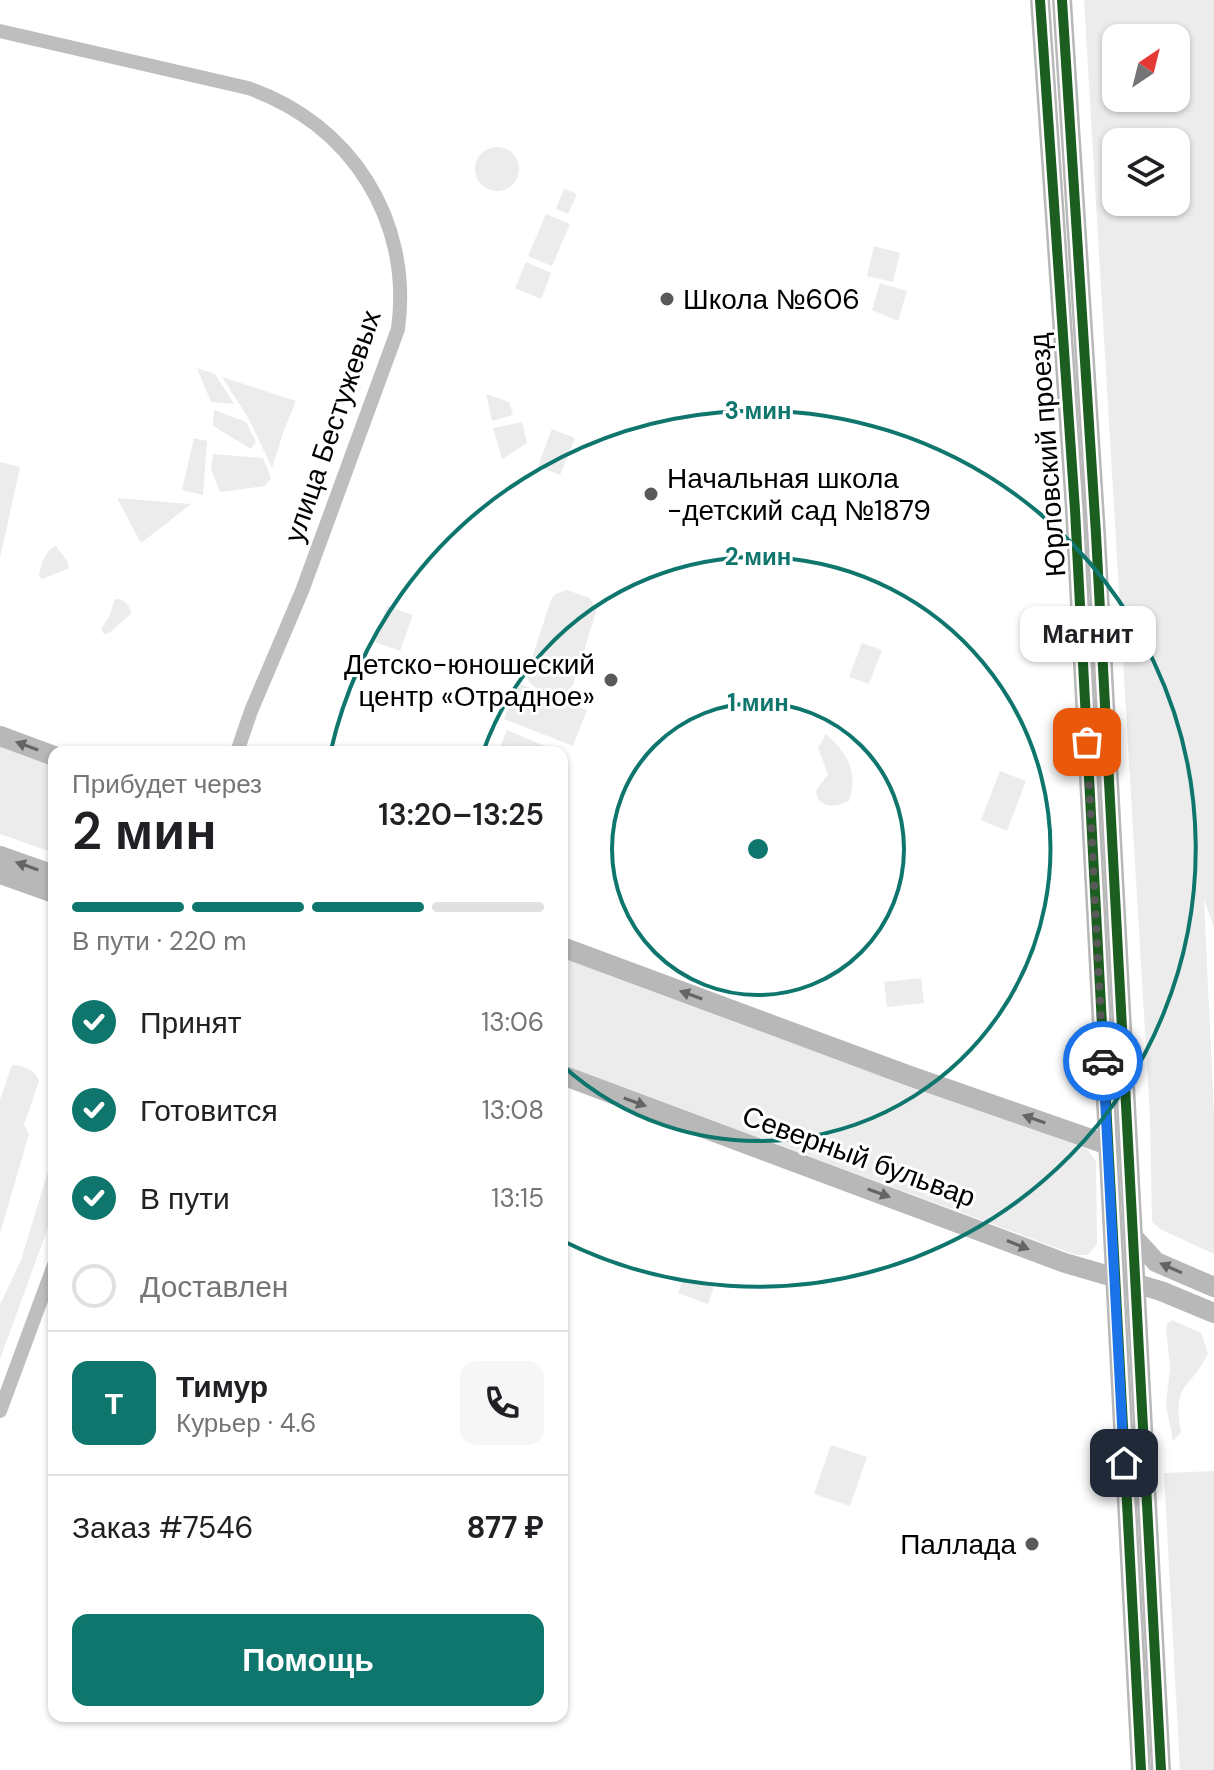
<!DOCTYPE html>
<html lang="ru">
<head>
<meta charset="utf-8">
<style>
	:root { --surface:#fff; --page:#f6f6f6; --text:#202124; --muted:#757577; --line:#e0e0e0; --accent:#0f766e }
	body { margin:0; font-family:"DM Sans",sans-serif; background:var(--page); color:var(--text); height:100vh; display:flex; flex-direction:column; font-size:30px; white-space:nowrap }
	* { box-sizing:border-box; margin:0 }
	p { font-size:26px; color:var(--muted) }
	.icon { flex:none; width:44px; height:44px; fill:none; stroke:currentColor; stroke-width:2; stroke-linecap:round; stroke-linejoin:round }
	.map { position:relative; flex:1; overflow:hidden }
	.details { position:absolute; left:48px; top:746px; width:520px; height:976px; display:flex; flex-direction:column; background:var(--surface); border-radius:16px; box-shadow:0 2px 6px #0004 }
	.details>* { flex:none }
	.needle { width:52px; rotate:35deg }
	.buttons { position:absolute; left:1102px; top:24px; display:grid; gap:16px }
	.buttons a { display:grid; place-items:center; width:88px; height:88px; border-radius:16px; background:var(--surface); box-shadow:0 2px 6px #0004; font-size:40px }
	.pin { position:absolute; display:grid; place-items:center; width:68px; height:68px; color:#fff; margin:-34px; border-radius:16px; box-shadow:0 4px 12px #0006 }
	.courier { position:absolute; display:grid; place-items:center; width:80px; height:80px; margin:-40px; border:6px solid #1a73e8; border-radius:50%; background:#fff; color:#222; box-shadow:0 2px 10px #0007 }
	.bubble { position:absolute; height:56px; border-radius:16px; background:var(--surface); box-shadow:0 2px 6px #0004; font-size:26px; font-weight:600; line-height:56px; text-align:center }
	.overview em { font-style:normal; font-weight:600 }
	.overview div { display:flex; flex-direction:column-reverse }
	.overview { display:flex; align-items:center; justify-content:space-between; height:136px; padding:0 24px }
	h1 { font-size:52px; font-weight:600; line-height:60px }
	.bar { display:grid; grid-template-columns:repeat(4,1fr); gap:12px 8px; align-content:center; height:96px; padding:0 24px }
	.bar i { height:10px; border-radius:6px; background:var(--line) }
	.bar .current { background:var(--accent) }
	.bar p { grid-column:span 4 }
	.line { display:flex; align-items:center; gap:20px; padding:0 24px; border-top:2px solid var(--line) }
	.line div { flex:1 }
	.round { display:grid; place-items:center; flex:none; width:84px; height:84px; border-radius:16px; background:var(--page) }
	ol { padding:0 24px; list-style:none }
	li { display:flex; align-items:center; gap:24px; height:88px }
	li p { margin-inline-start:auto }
	li .icon { padding:8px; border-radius:50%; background:var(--accent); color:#fff; stroke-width:4 }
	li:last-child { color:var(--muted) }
	li i { width:44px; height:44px; border:4px solid var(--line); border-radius:50% }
	.cta { display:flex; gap:16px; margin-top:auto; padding:16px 24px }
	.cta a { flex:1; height:92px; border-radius:16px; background:var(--accent); color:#fff; font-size:32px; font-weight:600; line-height:92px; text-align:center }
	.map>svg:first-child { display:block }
	.green { fill:#ececec; fill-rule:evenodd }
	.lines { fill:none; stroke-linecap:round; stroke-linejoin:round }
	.street { stroke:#bebebe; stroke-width:14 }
	.secondary { stroke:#b8b8b8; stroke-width:20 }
	.cycleway-casing { stroke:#fff; stroke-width:15 }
	.cycleway { stroke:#1b5e20; stroke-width:10 }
	.oneway { fill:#656565 }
	.done { stroke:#595959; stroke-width:8; stroke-dasharray:0 14.4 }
	.route { stroke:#1a73e8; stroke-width:10 }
	.ring { fill:none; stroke:#0f766e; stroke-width:4 }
	.poi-dot { fill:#595959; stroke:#fff; stroke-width:3 }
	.labels { text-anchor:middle; stroke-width:6; stroke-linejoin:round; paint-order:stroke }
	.poi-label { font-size:28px; fill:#000; stroke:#fff; text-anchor:start }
	.street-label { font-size:28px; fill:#000; stroke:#fff }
	.centre { fill:#0f766e; stroke:#fff; stroke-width:4 }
	.ring-label { font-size:24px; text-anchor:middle; font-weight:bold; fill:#0f766e; stroke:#fff; stroke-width:6; stroke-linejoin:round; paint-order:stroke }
</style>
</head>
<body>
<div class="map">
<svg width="1214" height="1770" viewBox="0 0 1214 1770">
	<rect width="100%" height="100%" fill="#fff"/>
	<g class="green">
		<path d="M 1084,0 L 1214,0 L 1214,928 L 1204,899 L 1214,1114 L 1214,1254 L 1162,1230 L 1152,1222 L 1150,1116 ZM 1116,38 L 1176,38 L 1176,98 L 1116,98 ZM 1116,142 L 1176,142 L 1176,202 L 1116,202 Z"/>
		<circle cx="497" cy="169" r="22"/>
		<polygon points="564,189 577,194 568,214 556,209"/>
		<polygon points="546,214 570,224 552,266 528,256"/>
		<polygon points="874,246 900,253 893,282 867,276"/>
		<polygon points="526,262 551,273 541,299 515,288"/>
		<polygon points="880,283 907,291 898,321 872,310"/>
		<polygon points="197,368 215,374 234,404 211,402"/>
		<polygon points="222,377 296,401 284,430 272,468 249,419"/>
		<polygon points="486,394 509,402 513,415 492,421"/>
		<polygon points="214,410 246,422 256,442 251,449 213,426"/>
		<polygon points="522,422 527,443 502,459 493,428"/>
		<polygon points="552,429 575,438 560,475 538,466"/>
		<polygon points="194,438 207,441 203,495 182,490"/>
		<polygon points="213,454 263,458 271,478 265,486 220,492 211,469"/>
		<polygon points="0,462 20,467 0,558"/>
		<polygon points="117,498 191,504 141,543"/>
		<path d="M 56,546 L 67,561 L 69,568 L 43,579 L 39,577 C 40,565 45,551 56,546 Z"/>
		<path d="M 567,590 L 590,598 L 597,609 L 573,685 L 562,695 C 549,695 531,689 526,676 L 551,600 L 555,594 Z"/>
		<path d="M 115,599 C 123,598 131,606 131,614 L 109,633 L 104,634 L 101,629 L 109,617 Z"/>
		<polygon points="387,606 413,615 400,651 375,642"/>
		<polygon points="862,643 882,650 869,684 849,677"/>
		<polygon points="518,683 587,710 573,746 504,719"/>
		<polygon points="507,730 550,748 549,752 498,752"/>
		<path d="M 826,734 C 847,752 859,774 849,801 C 836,807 819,810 816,791 L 828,774 L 818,748 Z"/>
		<polygon points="0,744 54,764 54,853 0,834"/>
		<polygon points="1000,771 1026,781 1007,831 981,820"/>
		<polygon points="562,953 662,988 1087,1149 1096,1161 1097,1245 1087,1255 1076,1255 562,1065"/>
		<polygon points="921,978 924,1003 887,1007 884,982"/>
		<path d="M 12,1065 C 23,1065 36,1070 39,1081 L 24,1125 L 29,1134 L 0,1233 L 0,1100 Z"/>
		<polygon points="54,1152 54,1211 0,1359 0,1305 21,1260"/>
		<polygon points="684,1277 714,1287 708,1304 678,1293"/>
		<path d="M 1172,1320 L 1201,1333 L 1208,1353 C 1190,1392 1172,1380 1181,1432 L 1173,1441 L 1166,1405 L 1170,1368 L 1166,1330 L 1167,1324 Z"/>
		<polygon points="831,1445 867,1457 850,1506 814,1494"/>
		<polygon points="1214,1471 1214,1770 1180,1770 1164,1473"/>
	</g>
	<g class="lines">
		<g class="street">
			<path d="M 0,31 L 248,88 C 350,123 413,220 398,329 L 302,591 L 251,711 L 237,752"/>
			<polyline points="0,1411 54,1265"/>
		</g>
		<g class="secondary">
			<polyline points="1040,0 1075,510 1141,1770"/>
			<polyline points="1062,0 1096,534 1161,1770"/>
			<polyline points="0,736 54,756"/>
			<polyline points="0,856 54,875"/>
			<polyline points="0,874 54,893"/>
			<polyline points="562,947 907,1075 1117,1148"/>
			<polyline points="562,1075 1065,1263 1161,1291 1214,1313"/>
			<polyline points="1135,1239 1156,1262 1214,1287"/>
		</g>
		<defs>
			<g id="cycleway">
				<polyline points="1040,0 1075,510 1141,1770"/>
				<polyline points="1062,0 1096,534 1161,1770"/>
			</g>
		</defs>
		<use href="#cycleway" class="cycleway-casing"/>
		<use href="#cycleway" class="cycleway"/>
	</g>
	<defs><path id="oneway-solid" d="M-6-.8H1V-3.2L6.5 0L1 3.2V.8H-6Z" transform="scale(2)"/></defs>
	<g class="oneway">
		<use href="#oneway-solid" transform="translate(27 746) rotate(-160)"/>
		<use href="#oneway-solid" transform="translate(27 866) rotate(-161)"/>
		<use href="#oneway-solid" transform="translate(691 995) rotate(-160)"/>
		<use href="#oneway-solid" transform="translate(635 1102) rotate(20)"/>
		<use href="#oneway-solid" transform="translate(1034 1119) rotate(-161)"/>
		<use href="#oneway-solid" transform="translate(879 1193) rotate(20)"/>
		<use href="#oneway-solid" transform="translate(1018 1245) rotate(22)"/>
		<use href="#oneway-solid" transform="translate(1171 1268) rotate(-156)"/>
	</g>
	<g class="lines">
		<polyline class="done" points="1087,742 1103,1061"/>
		<polyline class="route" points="1103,1061 1124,1463"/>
	</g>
	<g class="ring">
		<circle cx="758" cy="849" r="146"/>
		<path d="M483 752A292 292 0 1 1 563 1066"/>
		<path d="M331 750A438 438 0 1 1 563 1241"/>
	</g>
	<g class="poi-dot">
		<circle cx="667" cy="299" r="8"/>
		<circle cx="651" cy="494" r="8"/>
		<circle cx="611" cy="680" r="8"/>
		<circle cx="1032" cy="1544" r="8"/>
	</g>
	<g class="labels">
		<g class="poi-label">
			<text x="683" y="309">Школа №606</text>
			<text x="667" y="488">Начальная школа<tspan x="667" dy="32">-детский сад №1879</tspan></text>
			<text x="595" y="674" text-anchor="end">Детско-юношеский<tspan x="595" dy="32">центр «Отрадное»</tspan></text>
			<text x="1016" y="1554" text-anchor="end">Паллада</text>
		</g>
		<g class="street-label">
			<text transform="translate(332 426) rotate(-71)" y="10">улица Бестужевых</text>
			<text transform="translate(1047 455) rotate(-94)" y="10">Юрловский проезд</text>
			<text transform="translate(859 1156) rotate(20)" y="10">Северный бульвар</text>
		</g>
	</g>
	<circle cx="758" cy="849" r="12" class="centre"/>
	<g class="ring-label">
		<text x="758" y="419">3 мин</text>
		<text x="758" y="565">2 мин</text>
		<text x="758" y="711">1 мин</text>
	</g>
</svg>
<div class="buttons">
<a><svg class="needle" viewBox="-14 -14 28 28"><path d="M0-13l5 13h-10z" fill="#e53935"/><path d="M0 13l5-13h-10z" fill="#757577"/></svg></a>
<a><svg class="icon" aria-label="layers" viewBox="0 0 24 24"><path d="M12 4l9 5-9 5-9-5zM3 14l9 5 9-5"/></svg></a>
</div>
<div class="pin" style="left:1087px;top:742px;background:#ea580c"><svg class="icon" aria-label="bag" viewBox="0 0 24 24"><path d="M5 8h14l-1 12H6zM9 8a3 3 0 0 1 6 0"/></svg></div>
<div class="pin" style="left:1124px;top:1463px;background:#1f2937"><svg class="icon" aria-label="home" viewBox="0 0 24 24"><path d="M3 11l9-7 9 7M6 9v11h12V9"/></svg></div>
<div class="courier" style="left:1103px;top:1061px"><svg class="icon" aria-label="car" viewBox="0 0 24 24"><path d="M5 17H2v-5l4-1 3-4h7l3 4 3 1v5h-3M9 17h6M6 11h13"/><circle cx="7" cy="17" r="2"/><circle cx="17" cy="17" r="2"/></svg></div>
<div class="bubble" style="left:1020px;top:606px;width:136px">Магнит</div>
<section class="details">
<div class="overview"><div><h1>2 мин</h1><p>Прибудет через</p></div><em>13:20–13:25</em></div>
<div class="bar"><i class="current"></i><i class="current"></i><i class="current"></i><i></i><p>В пути · 220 m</p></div>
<ol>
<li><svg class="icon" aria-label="check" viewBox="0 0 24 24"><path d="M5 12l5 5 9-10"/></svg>Принят<p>13:06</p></li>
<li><svg class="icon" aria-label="check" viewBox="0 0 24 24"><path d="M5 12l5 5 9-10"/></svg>Готовится<p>13:08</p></li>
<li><svg class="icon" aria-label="check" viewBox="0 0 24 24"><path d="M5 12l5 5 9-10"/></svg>В пути<p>13:15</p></li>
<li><i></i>Доставлен</li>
</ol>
<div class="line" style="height:144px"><b class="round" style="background:var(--accent);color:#fff">Т</b><div><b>Тимур</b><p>Курьер · 4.6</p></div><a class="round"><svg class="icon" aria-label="phone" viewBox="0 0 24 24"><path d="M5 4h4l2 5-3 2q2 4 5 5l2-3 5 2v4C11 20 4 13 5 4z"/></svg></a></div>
<div class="line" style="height:104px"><div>Заказ #7546</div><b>877 ₽</b></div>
<div class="cta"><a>Помощь</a></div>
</section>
</div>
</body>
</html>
